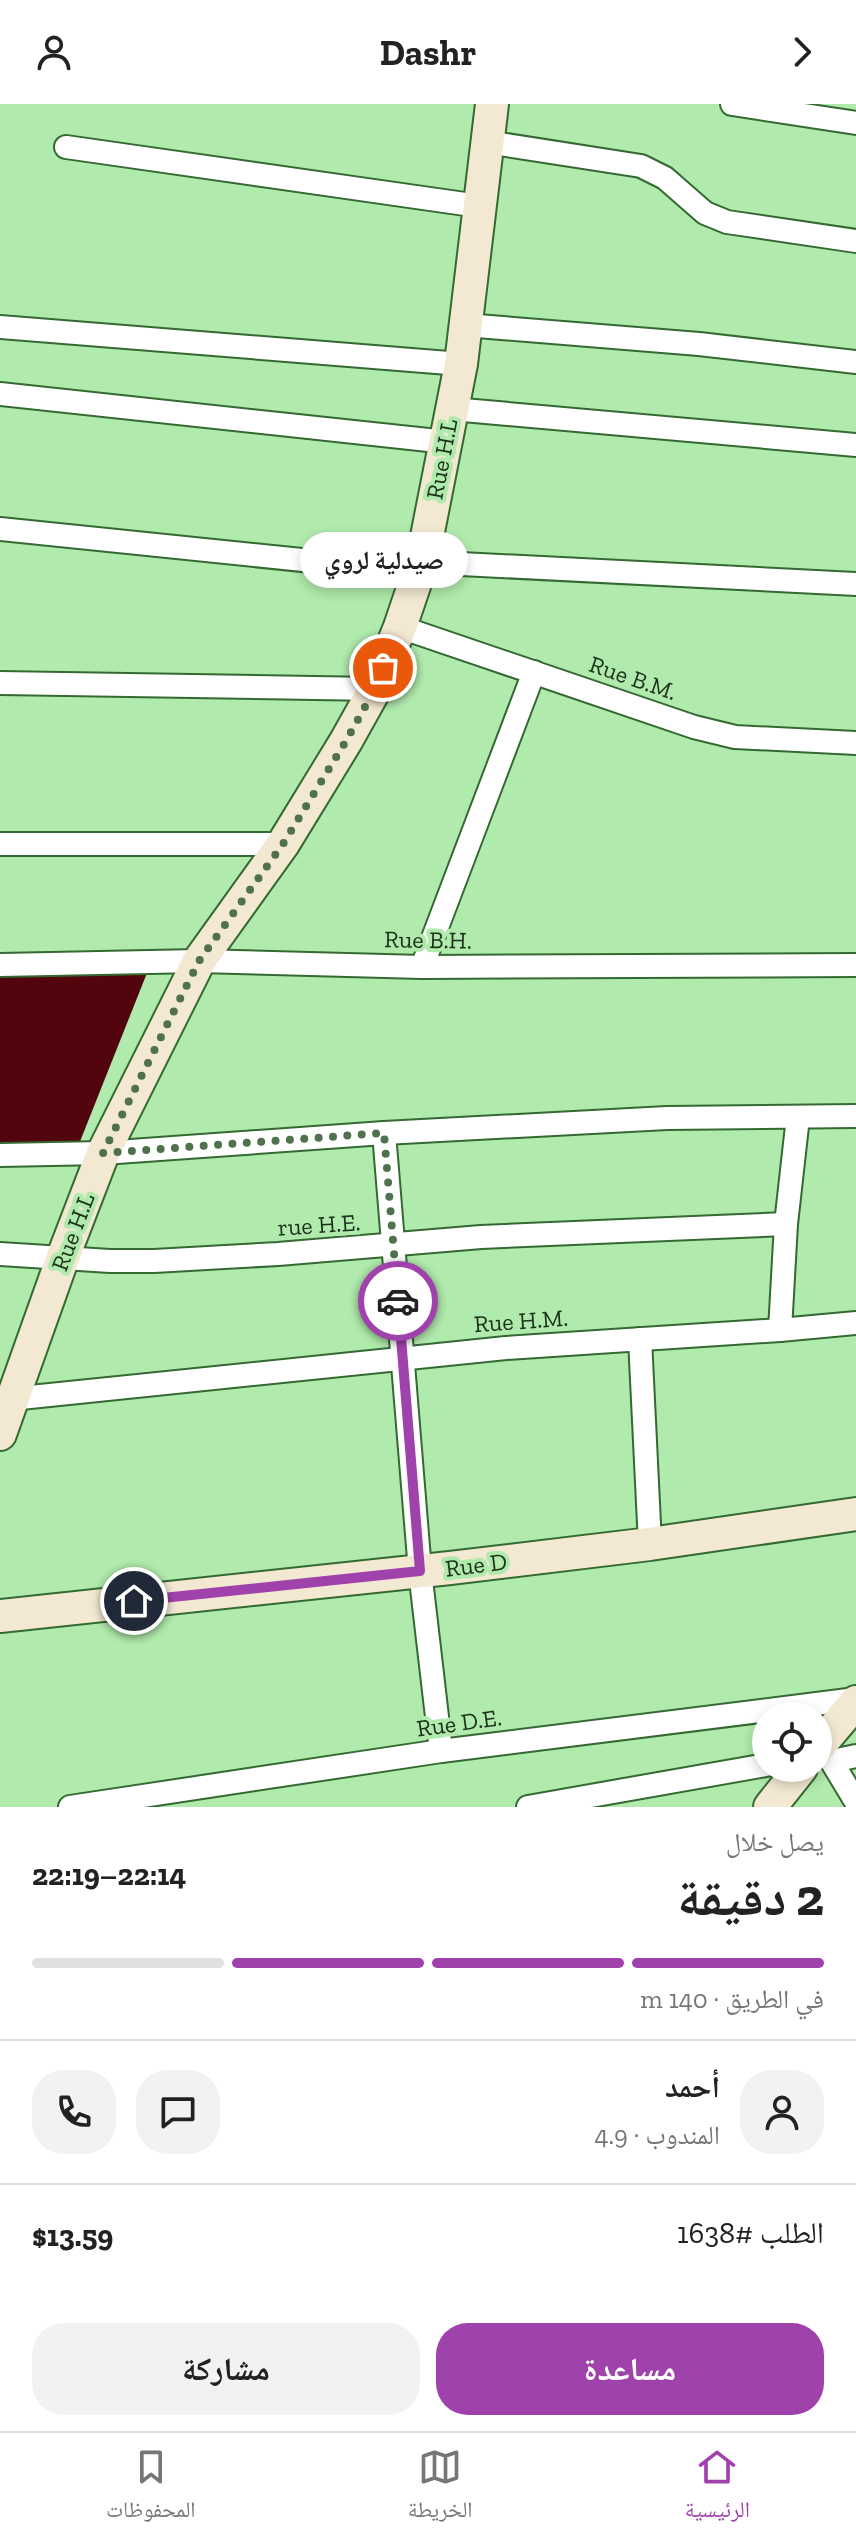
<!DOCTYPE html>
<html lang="ar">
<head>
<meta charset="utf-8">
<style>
	:root { --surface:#fff; --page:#f2f2f2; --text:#222; --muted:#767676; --line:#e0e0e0; --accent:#a042ac }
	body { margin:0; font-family:"Zilla Slab","Noto Naskh Arabic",serif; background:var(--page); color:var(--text); direction:rtl; height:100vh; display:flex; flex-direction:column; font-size:30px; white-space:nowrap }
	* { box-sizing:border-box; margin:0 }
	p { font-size:26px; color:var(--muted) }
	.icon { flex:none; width:44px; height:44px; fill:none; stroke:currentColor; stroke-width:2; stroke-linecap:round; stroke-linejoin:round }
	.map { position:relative; height:1703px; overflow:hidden; direction:ltr }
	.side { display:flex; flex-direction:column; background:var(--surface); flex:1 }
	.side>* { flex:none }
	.controls { position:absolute; left:752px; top:1598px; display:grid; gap:16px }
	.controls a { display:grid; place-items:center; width:80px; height:80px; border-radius:50%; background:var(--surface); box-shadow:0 4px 12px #0003; font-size:40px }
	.pin { position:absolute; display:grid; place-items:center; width:68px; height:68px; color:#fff; margin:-34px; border:4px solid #fff; border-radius:50%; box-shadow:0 2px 8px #0007 }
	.courier { position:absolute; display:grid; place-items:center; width:80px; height:80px; margin:-40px; border:6px solid #a042ac; border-radius:50%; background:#fff; color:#222; box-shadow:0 2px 10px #0007 }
	.bubble { position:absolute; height:56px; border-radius:28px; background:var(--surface); box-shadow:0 4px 12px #0003; font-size:26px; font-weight:800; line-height:56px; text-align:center; direction:rtl }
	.head em { font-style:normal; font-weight:800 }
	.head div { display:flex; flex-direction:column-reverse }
	.head { display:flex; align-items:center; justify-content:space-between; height:136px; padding:0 32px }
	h1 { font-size:52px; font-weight:800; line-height:60px }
	.bar { display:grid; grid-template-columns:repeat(4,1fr); gap:12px 8px; align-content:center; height:96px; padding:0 32px }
	.bar i { height:10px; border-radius:6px; background:var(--line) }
	.bar .active { background:var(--accent) }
	.bar p { grid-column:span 4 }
	.line { display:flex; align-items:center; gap:20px; padding:0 32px; border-top:2px solid var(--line) }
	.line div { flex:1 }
	.round { display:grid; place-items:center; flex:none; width:84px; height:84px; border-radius:32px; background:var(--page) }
	.primary-button { display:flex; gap:16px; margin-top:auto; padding:16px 32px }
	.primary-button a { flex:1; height:92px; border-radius:32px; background:var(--accent); color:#fff; font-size:32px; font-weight:800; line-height:92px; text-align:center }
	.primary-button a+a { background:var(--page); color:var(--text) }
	header { display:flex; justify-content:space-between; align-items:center; height:104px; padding:0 32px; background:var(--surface); font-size:36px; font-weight:800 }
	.dock { display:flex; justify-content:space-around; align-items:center; height:112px; border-top:2px solid var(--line); background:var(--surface); font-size:22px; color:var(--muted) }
	.dock a { display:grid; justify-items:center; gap:4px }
	.dock .active { color:var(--accent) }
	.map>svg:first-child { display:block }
	.building { fill:#53050d }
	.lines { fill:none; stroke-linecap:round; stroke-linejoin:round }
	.street-casing { stroke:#346932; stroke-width:26 }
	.secondary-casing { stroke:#346932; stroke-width:36 }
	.street { stroke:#fff; stroke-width:22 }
	.secondary { stroke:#f3e8d2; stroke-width:32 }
	.done { stroke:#4f724c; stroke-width:8; stroke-dasharray:0 14.4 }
	.route { stroke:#a042ac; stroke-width:10 }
	.labels { text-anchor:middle; stroke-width:8; stroke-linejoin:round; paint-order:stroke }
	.street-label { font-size:24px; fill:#1b3119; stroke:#b0eaac }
</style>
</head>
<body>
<header><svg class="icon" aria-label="forward" viewBox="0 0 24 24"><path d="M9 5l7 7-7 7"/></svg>Dashr<svg class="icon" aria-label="person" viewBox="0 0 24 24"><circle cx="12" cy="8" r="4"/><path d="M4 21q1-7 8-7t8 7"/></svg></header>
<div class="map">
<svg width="856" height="1703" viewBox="0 0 856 1703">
	<rect width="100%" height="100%" fill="#b0eaac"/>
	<polygon class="building" points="0,869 147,869 79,1040 0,1040"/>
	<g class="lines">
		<defs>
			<g id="street">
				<polyline points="732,0 856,19"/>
				<polyline points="487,38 641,62 665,74 705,109 727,118 856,137"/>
				<polyline points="66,43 479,102"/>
				<polyline points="465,221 699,240 856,258"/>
				<polyline points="0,223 461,260"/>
				<polyline points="0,290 447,338"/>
				<polyline points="452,305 856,341"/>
				<polyline points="0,425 419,468"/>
				<polyline points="422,458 856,480"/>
				<polyline points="400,523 694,623 735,633 856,639"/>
				<polyline points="0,579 375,585"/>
				<polyline points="0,740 283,740"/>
				<polyline points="0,861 199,857 422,863 856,861"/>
				<polyline points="422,863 534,568"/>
				<polyline points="384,1029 420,1467 441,1647"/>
				<polyline points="0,1051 103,1049 384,1029 667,1014 856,1012"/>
				<polyline points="0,1150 110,1157 154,1157 278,1150 481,1133 786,1120"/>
				<polyline points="780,1226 786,1120 798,1013"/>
				<polyline points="640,1235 650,1440"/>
				<polyline points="1,1296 506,1244 780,1226 856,1219"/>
				<polyline points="821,1640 856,1698"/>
				<polyline points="832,1657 856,1652"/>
				<polyline points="70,1703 441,1647 856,1595"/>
				<polyline points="528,1703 766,1661"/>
			</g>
			<g id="secondary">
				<polyline points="0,1330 63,1153 103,1049 199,857 283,740 346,637 375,585 400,523 422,458 461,260 492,0"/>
				<polyline points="0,1512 450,1464 650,1440 856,1410"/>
				<polyline points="818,1643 856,1598"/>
				<polyline points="770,1703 801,1664"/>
			</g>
		</defs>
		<use href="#street" class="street-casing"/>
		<use href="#secondary" class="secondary-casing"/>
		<use href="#street" class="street"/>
		<use href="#secondary" class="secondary"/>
	</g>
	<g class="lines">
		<polyline class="done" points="383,564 375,585 346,637 283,740 199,857 103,1049 384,1029 398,1197"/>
		<polyline class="route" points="134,1497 420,1467 398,1197"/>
	</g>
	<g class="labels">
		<g class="street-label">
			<text transform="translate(442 355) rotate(-79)" y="8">Rue H.L</text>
			<text transform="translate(633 574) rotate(19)" y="8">Rue B.M.</text>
			<text transform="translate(428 836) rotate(1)" y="8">Rue B.H.</text>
			<text transform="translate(319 1121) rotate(-4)" y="8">rue H.E.</text>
			<text transform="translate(73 1128) rotate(-69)" y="8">Rue H.L</text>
			<text transform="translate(521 1217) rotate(-4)" y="8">Rue H.M.</text>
			<text transform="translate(476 1461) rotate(-7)" y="8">Rue D</text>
			<text transform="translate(459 1619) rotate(-8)" y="8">Rue D.E.</text>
		</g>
	</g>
</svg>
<div class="controls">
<a><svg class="icon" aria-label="locate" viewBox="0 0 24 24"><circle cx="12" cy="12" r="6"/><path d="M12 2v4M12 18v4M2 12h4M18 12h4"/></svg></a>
</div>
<div class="pin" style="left:383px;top:564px;background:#ea580c"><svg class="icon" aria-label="bag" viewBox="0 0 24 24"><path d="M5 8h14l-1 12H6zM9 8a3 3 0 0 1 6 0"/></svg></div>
<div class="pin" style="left:134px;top:1497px;background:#1f2937"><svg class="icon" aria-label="home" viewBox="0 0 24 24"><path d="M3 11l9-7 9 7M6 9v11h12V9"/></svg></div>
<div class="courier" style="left:398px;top:1197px"><svg class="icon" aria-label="car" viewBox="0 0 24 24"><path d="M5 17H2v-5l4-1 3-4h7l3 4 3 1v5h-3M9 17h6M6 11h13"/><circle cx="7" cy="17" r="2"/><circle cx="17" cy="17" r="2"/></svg></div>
<div class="bubble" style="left:300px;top:428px;width:168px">صيدلية لروي</div>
</div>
<section class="side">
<div class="head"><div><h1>2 دقيقة</h1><p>يصل خلال</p></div><em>22:14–22:19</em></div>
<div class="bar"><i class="active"></i><i class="active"></i><i class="active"></i><i></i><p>في الطريق · 140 m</p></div>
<div class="line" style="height:144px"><a class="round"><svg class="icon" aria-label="person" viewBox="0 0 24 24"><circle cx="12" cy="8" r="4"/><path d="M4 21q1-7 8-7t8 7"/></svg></a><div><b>أحمد</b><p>المندوب · 4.9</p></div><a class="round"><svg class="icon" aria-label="chat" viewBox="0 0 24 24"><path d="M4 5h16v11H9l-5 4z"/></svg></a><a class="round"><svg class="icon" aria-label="phone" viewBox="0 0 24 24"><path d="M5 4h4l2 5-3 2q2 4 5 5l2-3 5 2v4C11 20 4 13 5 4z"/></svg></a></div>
<div class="line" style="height:104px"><div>الطلب #1638</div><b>$13.59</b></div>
<div class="primary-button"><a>مساعدة</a><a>مشاركة</a></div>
</section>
<nav class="dock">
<a class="active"><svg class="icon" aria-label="home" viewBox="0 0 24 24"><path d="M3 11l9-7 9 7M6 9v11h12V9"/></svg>الرئيسية</a>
<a><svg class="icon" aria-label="map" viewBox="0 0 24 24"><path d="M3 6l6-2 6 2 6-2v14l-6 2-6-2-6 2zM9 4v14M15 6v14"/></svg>الخريطة</a>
<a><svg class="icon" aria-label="saved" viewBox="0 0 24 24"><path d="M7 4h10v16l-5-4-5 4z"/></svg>المحفوظات</a>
</nav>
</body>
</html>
